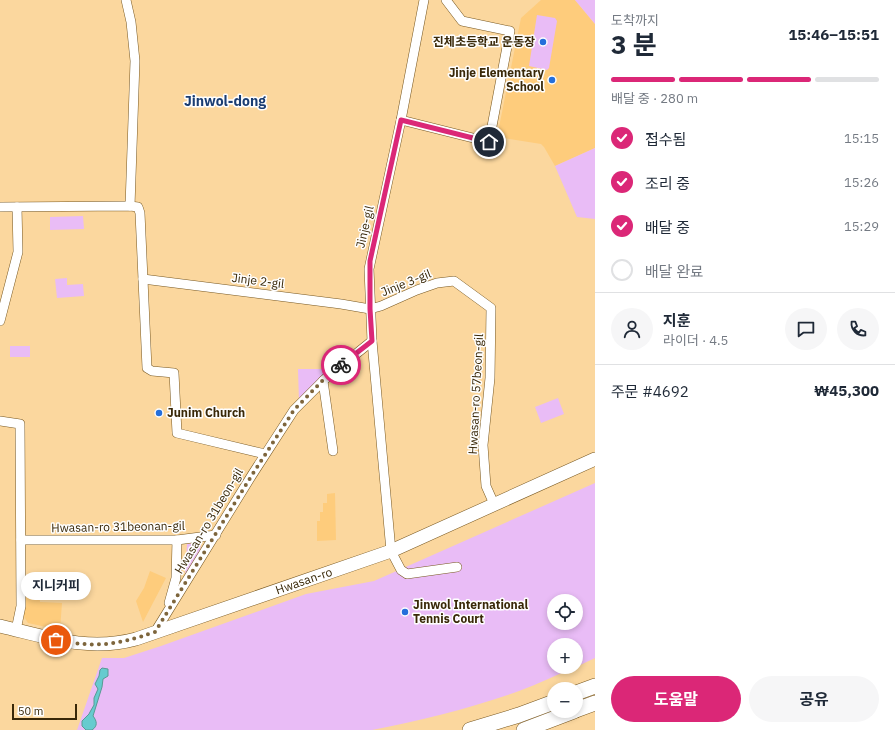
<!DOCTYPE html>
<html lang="ko">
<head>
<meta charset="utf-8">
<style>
	:root { --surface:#fff; --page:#f6f6f7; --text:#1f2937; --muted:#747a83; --line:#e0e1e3; --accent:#db2777 }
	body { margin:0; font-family:"IBM Plex Sans","Noto Sans KR",sans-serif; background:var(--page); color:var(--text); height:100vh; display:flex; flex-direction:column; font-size:15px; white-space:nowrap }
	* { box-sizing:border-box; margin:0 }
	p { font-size:13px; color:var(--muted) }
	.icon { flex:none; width:22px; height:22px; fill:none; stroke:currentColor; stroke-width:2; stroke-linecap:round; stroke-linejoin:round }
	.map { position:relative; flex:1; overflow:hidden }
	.sheet { display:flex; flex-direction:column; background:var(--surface); width:300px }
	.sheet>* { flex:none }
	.fabs { position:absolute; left:547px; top:594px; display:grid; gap:8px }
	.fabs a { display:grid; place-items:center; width:36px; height:36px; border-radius:50%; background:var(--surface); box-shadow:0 2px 6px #0003; font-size:20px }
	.scale { position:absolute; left:12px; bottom:10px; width:65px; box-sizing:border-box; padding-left:4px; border:2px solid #392808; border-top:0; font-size:11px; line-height:14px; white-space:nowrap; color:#392808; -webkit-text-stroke:3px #fefefe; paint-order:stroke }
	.pin { position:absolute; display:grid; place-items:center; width:34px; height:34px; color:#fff; margin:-17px; border:2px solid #fff; border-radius:50%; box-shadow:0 1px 4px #0007 }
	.courier { position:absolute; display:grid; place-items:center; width:40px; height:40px; margin:-20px; border:3px solid #db2777; border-radius:50%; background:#fff; color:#222; box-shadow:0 1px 5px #0007 }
	.bubble { position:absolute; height:28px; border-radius:14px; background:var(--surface); box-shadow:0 2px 6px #0003; font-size:13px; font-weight:700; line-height:28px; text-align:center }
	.summary em { font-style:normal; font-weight:700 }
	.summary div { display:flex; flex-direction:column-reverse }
	.summary { display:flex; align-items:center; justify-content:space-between; height:68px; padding:0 16px }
	h1 { font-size:26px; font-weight:700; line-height:30px }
	.bar { display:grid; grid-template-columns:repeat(4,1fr); gap:6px 4px; align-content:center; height:48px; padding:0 16px }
	.bar i { height:5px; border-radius:3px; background:var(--line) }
	.bar .current { background:var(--accent) }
	.bar p { grid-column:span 4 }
	.line { display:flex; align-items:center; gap:10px; padding:0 16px; border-top:1px solid var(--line) }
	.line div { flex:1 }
	.round { display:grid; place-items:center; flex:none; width:42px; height:42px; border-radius:21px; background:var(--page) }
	ol { padding:0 16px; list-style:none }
	li { display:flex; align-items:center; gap:12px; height:44px }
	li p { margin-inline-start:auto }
	li .icon { padding:4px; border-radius:50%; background:var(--accent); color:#fff; stroke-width:4 }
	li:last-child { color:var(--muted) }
	li i { width:22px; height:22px; border:2px solid var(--line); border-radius:50% }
	.button { display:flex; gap:8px; margin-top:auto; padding:8px 16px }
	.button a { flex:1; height:46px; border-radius:24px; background:var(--accent); color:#fff; font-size:16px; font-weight:700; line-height:46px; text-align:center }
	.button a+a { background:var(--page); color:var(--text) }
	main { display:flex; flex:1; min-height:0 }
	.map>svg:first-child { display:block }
	.built { fill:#fecc7c }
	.green { fill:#e9bcf6; fill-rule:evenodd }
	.water { fill:#66cbcf; stroke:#589a93 }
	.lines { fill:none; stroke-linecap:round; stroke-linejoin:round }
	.minor-casing { stroke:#785821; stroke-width:10 }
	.secondary-casing { stroke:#785821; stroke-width:14 }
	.trunk-casing { stroke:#785821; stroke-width:16 }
	.minor { stroke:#fff; stroke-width:9 }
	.secondary { stroke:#fff; stroke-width:13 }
	.trunk { stroke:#fff; stroke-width:15 }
	.done { stroke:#7d653c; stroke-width:4; stroke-dasharray:0 7.2 }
	.route { stroke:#db2777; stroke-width:5 }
	.poi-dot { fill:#256fdb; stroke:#fefefe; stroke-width:1.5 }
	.labels { text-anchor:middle; stroke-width:3; stroke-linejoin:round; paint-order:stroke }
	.poi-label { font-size:12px; font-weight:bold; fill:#392808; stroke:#fefefe; text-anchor:end }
	.street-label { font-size:12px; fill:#392808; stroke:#fefefe }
	.quarter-label { font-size:14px; font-weight:bold; fill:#1a3d72; stroke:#fefefe }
</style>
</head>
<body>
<main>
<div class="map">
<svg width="595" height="730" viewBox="0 0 595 730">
	<rect width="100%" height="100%" fill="#fbd79e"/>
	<g class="built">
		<polygon points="541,0 575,0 595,24 595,148 555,166 544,147 541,144 497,137 521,18"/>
		<polygon points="335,493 336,540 317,541 317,521 320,521 320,512 323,512 323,503 327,503 327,494"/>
		<polygon points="150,571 166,578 143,622 136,601 144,588"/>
		<polygon points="24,588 39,588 40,602 62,603 60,630 28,623 23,615"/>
	</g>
	<g class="green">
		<polygon points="575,0 595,0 595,24"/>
		<polygon points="537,15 555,18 557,21 549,68 547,70 529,66"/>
		<polygon points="595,148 595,219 577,217 555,166"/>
		<polygon points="83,216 84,229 50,230 50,217"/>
		<polygon points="67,278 67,285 83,284 84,296 57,298 55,279"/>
		<rect x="10" y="346" width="20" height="11"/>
		<polygon points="298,369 330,369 299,402"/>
		<polygon points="558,398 564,414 541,423 535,407"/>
		<path d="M 595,483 L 595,658 L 576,667 L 576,645 L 554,645 L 554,667 L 575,667 C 556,675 538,684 519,691 C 471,708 422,720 372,730 L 77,730 L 102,658 L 124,658 L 161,646 L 306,594 L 374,581 ZM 554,601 L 576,601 L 576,623 L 554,623 Z"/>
		<polygon points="201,542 200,551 185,579 187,544"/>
	</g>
	<path class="water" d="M 102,668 L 108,669 L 108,676 L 103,679 L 102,687 L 93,716 C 97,721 98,726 92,730 L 86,730 L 82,726 L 82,721 L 89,714 L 90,712 L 94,705 L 94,698 L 98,689 L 95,684 L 99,676 L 100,670 Z"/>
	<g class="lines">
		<defs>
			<g id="minor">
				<polyline points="126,0 131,22 135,61 130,206"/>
				<polyline points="424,0 401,120 369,269 372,341 391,551 401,570 407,574 457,567"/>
				<polyline points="401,120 489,142 510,31 462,21 446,0"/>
				<polyline points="0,207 130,206 138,207 140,213 147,368 152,371 174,373 177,433 265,454"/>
				<polyline points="143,279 341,304 370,309 381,306 417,290 437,283 454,281 491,308 490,378 483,445 486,486 494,504"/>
				<polyline points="0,321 18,252 17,207"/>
				<polyline points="323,381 333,451"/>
				<polyline points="0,421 20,424 21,606 16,630"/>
				<polyline points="21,540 177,540 216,535"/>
				<polyline points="169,603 176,578 177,540"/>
				<polyline points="155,632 252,475 294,410 325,379 372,341"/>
			</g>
			<g id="secondary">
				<path id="s1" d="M 0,626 C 47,637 88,652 136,639 L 391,551 L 595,459"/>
			</g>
			<g id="trunk">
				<polyline points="576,693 595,686"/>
				<polyline points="576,710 595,703"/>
				<polyline points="470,730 519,715 554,702"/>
				<polyline points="524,730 574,711"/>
			</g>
		</defs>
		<use href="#minor" class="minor-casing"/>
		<use href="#secondary" class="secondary-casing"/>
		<use href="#trunk" class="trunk-casing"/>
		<use href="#minor" class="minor"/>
		<use href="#secondary" class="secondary"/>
		<use href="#trunk" class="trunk"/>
	</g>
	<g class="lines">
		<path class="done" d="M 56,640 C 96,648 117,645 155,632 L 252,475 L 294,410 L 325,378 L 341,365"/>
		<polyline class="route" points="341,365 372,341 370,309 370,261 401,120 489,142"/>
	</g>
	<g class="poi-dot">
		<circle cx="543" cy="42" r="4"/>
		<circle cx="552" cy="80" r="4"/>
		<circle cx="159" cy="413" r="4"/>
		<circle cx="405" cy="612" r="4"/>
	</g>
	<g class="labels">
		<g class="poi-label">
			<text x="535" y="46">진체초등학교 운동장</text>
			<text x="544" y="77">Jinje Elementary<tspan x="544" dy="14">School</tspan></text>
			<text x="167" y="417" text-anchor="start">Junim Church</text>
			<text x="413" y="609" text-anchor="start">Jinwol International<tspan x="413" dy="14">Tennis Court</tspan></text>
		</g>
		<g class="street-label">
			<text transform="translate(365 227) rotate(-77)" y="4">Jinje-gil</text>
			<text transform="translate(258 281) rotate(7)" y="4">Jinje 2-gil</text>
			<text transform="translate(406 283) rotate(-22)" y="4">Jinje 3-gil</text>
			<text transform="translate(476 394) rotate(-87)" y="4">Hwasan-ro 57beon-gil</text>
			<text transform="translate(209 521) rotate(-59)" y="4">Hwasan-ro 31beon-gil</text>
			<text transform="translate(118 527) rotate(-1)" y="4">Hwasan-ro 31beonan-gil</text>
			<text dy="4" stroke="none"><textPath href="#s1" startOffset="316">Hwasan-ro</textPath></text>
		</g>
		<g class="quarter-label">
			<text x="225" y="106">Jinwol-dong</text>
		</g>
	</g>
</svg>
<div class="fabs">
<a><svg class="icon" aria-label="locate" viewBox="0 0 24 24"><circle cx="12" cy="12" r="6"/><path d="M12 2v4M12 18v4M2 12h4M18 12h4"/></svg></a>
<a>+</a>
<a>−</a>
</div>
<div class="scale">50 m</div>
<div class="pin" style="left:56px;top:640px;background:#ea580c"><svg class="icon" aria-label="bag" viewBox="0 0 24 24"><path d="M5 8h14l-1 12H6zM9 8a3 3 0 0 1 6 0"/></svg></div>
<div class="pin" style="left:489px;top:142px;background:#1f2937"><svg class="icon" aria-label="home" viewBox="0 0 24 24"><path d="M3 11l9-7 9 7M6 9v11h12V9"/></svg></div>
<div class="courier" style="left:341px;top:365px"><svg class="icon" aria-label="bike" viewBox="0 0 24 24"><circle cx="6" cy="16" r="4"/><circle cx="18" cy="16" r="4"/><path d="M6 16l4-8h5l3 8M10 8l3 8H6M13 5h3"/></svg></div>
<div class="bubble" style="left:21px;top:572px;width:70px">지니커피</div>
</div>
<section class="sheet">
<div class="summary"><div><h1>3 분</h1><p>도착까지</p></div><em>15:46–15:51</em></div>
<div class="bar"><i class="current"></i><i class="current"></i><i class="current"></i><i></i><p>배달 중 · 280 m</p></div>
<ol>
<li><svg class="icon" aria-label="check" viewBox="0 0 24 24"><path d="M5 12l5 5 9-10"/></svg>접수됨<p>15:15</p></li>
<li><svg class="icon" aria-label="check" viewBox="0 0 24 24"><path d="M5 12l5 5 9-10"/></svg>조리 중<p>15:26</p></li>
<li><svg class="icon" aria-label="check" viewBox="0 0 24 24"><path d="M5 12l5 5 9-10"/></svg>배달 중<p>15:29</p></li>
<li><i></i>배달 완료</li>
</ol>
<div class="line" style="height:72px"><a class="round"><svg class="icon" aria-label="person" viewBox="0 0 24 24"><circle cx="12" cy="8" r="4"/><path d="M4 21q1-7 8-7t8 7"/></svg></a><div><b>지훈</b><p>라이더 · 4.5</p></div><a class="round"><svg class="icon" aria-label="chat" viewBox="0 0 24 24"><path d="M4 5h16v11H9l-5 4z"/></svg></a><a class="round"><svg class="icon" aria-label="phone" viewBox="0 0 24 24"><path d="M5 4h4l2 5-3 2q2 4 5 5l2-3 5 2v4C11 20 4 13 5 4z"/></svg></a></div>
<div class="line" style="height:52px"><div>주문 #4692</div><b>₩45,300</b></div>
<div class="button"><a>도움말</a><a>공유</a></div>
</section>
</main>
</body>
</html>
